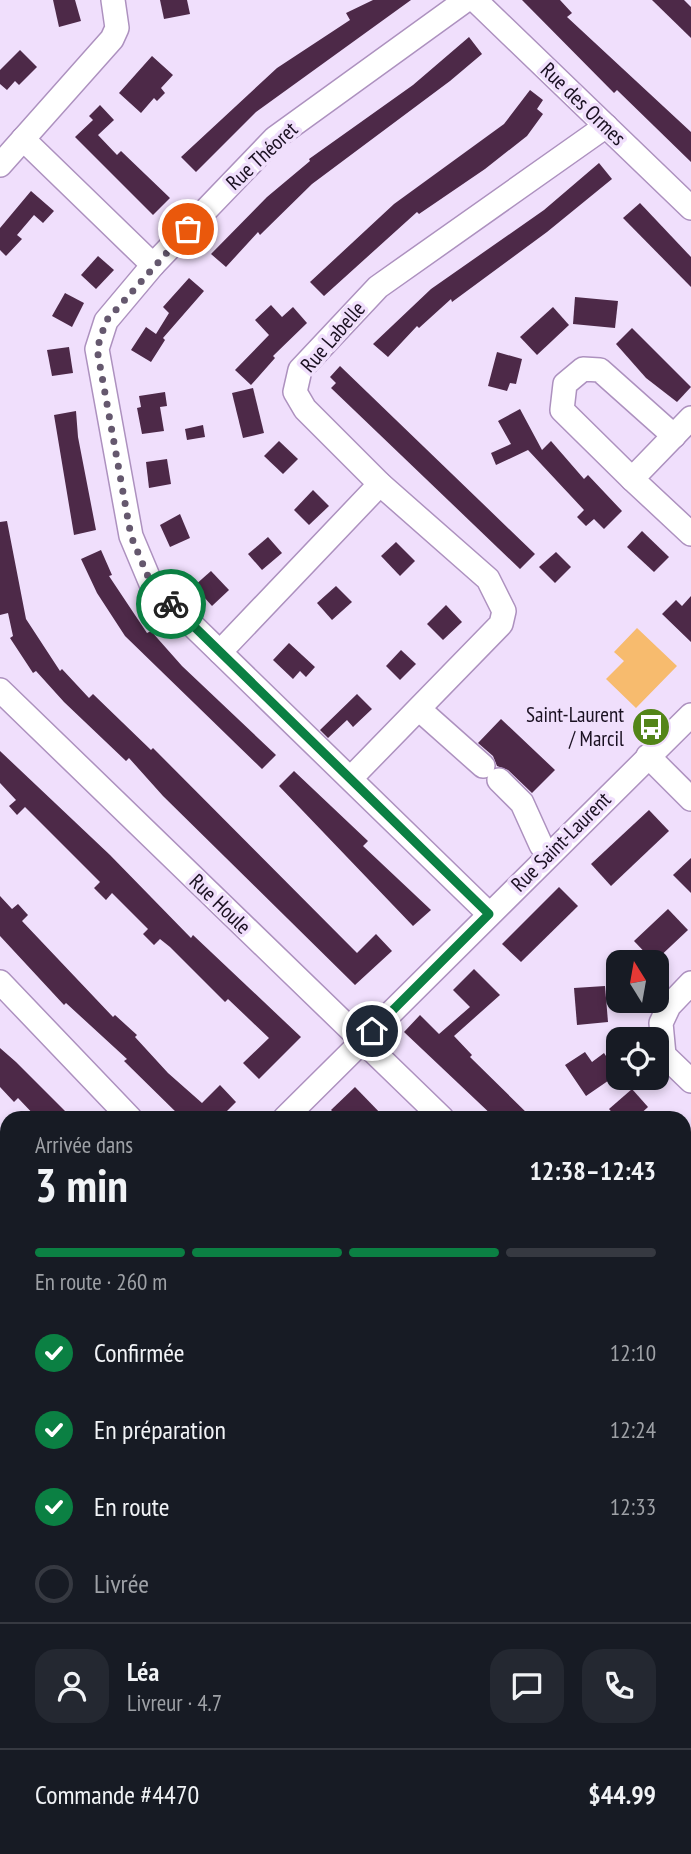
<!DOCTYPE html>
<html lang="fr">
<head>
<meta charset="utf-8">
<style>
	:root { --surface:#171b24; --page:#242831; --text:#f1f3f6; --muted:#9ea1a6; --line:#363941; --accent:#0b8043 }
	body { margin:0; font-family:"PT Sans Narrow",sans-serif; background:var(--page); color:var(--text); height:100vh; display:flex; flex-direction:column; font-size:26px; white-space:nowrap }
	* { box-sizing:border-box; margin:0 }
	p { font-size:23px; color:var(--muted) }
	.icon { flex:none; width:38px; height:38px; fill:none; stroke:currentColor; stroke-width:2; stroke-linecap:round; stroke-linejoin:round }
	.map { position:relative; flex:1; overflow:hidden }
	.side { position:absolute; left:0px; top:1111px; width:691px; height:744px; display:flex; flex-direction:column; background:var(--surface); border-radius:21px 21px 0 0; box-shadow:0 4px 10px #0003 }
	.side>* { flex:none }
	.needle { width:46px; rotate:349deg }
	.tools { position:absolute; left:606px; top:950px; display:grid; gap:14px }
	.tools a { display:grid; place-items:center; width:63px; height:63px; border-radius:14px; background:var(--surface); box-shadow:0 4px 10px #0003; font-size:35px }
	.pin { position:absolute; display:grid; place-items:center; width:60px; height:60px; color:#fff; margin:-30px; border:4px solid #fff; border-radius:50%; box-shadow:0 2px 7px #0007 }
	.courier { position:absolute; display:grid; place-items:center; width:70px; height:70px; margin:-35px; border:5px solid #0b8043; border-radius:50%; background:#fff; color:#222; box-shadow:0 2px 9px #0007 }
	.overview em { font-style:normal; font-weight:800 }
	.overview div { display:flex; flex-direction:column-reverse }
	.overview { display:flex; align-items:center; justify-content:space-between; height:119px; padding:0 35px }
	h1 { font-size:46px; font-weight:800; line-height:52px }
	.bar { display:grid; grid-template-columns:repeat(4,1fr); gap:10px 7px; align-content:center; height:84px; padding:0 35px }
	.bar i { height:9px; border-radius:5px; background:var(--line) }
	.bar .current { background:var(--accent) }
	.bar p { grid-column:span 4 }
	.line { display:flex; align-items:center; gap:18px; padding:0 35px; border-top:2px solid var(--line) }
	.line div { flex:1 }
	.round { display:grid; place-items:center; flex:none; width:74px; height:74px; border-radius:21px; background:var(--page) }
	ol { padding:0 35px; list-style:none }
	li { display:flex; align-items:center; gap:21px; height:77px }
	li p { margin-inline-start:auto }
	li .icon { padding:7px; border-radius:50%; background:var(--accent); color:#fff; stroke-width:4 }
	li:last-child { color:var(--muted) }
	li i { width:38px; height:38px; border:4px solid var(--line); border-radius:50% }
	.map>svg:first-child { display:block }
	.green { fill:#f7bb6e }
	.building { fill:#4d2948 }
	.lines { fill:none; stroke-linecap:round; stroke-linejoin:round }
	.minor-casing { stroke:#ad91bf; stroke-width:26 }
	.minor { stroke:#fff; stroke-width:23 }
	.done { stroke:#65586e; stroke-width:7; stroke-dasharray:0 12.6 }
	.route { stroke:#0b8043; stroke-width:9 }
	.labels { text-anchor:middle; stroke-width:7; stroke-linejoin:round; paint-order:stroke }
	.street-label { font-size:21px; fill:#1a1021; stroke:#f0dffc }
	.poi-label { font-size:21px; fill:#1a1021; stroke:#f0dffc; text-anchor:end }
</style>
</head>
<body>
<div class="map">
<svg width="691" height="1854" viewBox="0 0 691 1854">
	<rect width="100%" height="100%" fill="#f0dffc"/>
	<polygon class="green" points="637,628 677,666 636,708 606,679 624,661 614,652"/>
	<g class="building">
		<polygon points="53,0 75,0 81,21 59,27"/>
		<polygon points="160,0 187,0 190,14 164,19"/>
		<polygon points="373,0 411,0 256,112 196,172 181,157 277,68 350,20 346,13"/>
		<polygon points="522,0 560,0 572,13 567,17 691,132 691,162 617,90 614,93"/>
		<polygon points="652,0 684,0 691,7 691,38"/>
		<polygon points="469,37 482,54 450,81 312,184 260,235 258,232 226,267 211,254 267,197 310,161 309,159 413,85"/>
		<polygon points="20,50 37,67 19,85 15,81 7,90 0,84 0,70"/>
		<polygon points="152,56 173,75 161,88 165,93 157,101 154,98 141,113 119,93"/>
		<polygon points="530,90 543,100 537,109 543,114 527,136 485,169 419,214 417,212 324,296 310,282 394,204 504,124"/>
		<polygon points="100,105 114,120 98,135 117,155 121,151 170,198 153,215 75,137 93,120 89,116"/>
		<polygon points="599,163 612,179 547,232 452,302 451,299 419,328 417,326 388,357 373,344 431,289 544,210"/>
		<polygon points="31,191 54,211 43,223 34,215 17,235 22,239 6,256 0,250 0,228"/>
		<polygon points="640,203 691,257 691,287 623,218"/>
		<polygon points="98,256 114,270 96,289 81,275"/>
		<polygon points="189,278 204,291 163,338 165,340 151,362 131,350 146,327 156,334 169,313 163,307"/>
		<polygon points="65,293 84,303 72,327 52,316"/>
		<polygon points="575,297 618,301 615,328 573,324"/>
		<polygon points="271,305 282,317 293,307 307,323 273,356 275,358 251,385 235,370 269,335 255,320"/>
		<polygon points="553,307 569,325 537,355 520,337"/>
		<polygon points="632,328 691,387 677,402 646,378 616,344"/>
		<polygon points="69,347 73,373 52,376 47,350"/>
		<polygon points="497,352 522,359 516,384 510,383 507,391 488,386"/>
		<polygon points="340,366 535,554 520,569 331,388 336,383 330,377"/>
		<polygon points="253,388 264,433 243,438 232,393"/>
		<polygon points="165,392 167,406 160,407 164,431 142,434 137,408 141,407 139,396"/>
		<polygon points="520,409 542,450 551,441 584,479 588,475 622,511 604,529 594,519 586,526 577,517 584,510 528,450 496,465 491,453 511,444 498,421"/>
		<polygon points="76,411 78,437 96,530 74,535 54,415"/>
		<polygon points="203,425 205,437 187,440 185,429"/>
		<polygon points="279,441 298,459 283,474 264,456"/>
		<polygon points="167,459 171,484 149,488 146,462"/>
		<polygon points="313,490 329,506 309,525 294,510"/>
		<polygon points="180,514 190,538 170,547 160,525"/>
		<polygon points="7,521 26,619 60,671 62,669 89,698 93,694 151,750 153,748 357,953 376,934 392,951 355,985 163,796 129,758 126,761 64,702 36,671 33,673 10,638 13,636 8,613 0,615 0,522"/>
		<polygon points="642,531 669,557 654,572 627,547"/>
		<polygon points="268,537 282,553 262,570 248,554"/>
		<polygon points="396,542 415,561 400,576 381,556"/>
		<polygon points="101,550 112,575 109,576 147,633 151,631 182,666 276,755 262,769 125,636 97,593 81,559"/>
		<polygon points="556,552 571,567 555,583 539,567"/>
		<polygon points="211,571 229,590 212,606 194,586"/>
		<polygon points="336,586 352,602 332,620 317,603"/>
		<polygon points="691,596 691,642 662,614 676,600 682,606"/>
		<polygon points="446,605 462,622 443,640 427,624"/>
		<polygon points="289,643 315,667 306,677 300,671 293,679 273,660"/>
		<polygon points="401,650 416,664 400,680 386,666"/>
		<polygon points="357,694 372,709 353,727 347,720 328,738 320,730"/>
		<polygon points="501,719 555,770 532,793 508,770 497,766 493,756 478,743"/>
		<polygon points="0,751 110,855 191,938 193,935 301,1037 259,1079 243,1063 269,1038 228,999 225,1002 170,947 160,939 154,945 143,934 148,929 112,893 106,900 94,888 100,882 25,807 17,815 9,806 16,800 0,783"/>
		<polygon points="294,771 368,841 363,846 431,910 413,926 279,786"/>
		<polygon points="649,810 669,831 611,886 591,864"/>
		<polygon points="691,858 691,893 673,875"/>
		<polygon points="559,887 578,906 521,962 502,944"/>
		<polygon points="0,896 12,909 18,904 28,915 22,921 113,1017 115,1015 137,1035 135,1037 168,1073 202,1103 220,1085 236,1102 220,1118 182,1118 124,1061 127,1059 66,1003 64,1005 0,936"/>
		<polygon points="668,909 688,930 654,962 634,941"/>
		<polygon points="474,969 500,995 454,1036 472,1055 470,1057 532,1118 495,1118 404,1032 420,1015 439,1034 470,1007 453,990"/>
		<polygon points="605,986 608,1022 577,1025 574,988"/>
		<polygon points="0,1048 16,1062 72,1118 37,1118 18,1098 14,1102 0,1087"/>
		<polygon points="585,1052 592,1062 604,1053 618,1074 586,1096 565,1065"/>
		<polygon points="355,1087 385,1118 339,1118 331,1110"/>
		<polygon points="632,1089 648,1107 636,1118 617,1118 609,1109"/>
	</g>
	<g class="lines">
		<defs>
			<g id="minor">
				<polyline points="466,0 275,138 153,265 106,321 97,349 131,536 152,586 489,914"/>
				<polyline points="475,0 691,208"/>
				<polyline points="23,139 153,265"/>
				<polyline points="0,165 112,39 117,28 113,0"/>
				<polyline points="691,418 632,479 691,534"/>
				<polyline points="632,479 562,410 565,384 583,369 600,370 674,436"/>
				<polyline points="220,652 380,484"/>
				<polyline points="0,690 442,1118"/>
				<polyline points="420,710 483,766"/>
				<polyline points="648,756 691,799"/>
				<polyline points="351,778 501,624 504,611 488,579 380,484 305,409 295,392 300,370 378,287 606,126"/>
				<polyline points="499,780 522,803 541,845 549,854"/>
				<polyline points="0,982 130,1118"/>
				<polyline points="691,983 669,1006 661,1023 664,1055 691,1081"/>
				<polyline points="285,1118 691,715"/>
				<polyline points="0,1269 7,1276"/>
				<polyline points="684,1352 691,1358"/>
				<polyline points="0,1400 7,1393"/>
				<polyline points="0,1609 7,1616"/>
				<polyline points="684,1659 691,1665"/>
				<polyline points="684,1733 691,1725"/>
				<polyline points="0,1844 10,1854"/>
				<polyline points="263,1848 269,1854"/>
				<polyline points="616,1848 622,1854"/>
			</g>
		</defs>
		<use href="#minor" class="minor-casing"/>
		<use href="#minor" class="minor"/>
	</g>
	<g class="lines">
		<polyline class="done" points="171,604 152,586 131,536 97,349 106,321 188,229"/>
		<polyline class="route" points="171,604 489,914 372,1031"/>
	</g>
	<defs>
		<symbol id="bus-disc" viewBox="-11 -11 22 22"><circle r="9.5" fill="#538518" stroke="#f0dffc"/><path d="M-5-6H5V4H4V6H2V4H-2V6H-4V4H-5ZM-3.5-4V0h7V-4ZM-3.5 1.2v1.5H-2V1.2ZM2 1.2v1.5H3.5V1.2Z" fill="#fff"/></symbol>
	</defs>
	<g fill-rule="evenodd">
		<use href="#bus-disc" x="629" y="705" width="44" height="44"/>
	</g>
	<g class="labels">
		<g class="street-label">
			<text transform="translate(583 104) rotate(44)" y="7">Rue des Ormes</text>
			<text transform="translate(262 156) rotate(-43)" y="7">Rue Théoret</text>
			<text transform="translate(333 337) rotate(-49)" y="7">Rue Labelle</text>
			<text transform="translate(561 842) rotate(-45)" y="7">Rue Saint-Laurent</text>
			<text transform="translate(220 904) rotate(44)" y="7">Rue Houle</text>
		</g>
		<g class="poi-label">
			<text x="624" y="722">Saint-Laurent<tspan x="624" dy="24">/ Marcil</tspan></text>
		</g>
	</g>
</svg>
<div class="tools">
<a><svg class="needle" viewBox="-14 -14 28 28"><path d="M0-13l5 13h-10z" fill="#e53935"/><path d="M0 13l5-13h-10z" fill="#9ea1a6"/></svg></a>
<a><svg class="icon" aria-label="locate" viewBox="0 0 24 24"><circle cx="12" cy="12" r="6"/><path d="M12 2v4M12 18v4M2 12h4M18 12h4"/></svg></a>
</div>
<div class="pin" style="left:188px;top:229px;background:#ea580c"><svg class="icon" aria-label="bag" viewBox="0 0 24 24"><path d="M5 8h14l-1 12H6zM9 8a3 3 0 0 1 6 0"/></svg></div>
<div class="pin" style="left:372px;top:1031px;background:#1f2937"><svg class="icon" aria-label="home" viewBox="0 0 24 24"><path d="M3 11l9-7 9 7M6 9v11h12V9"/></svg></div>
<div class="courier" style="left:171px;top:604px"><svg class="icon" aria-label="bike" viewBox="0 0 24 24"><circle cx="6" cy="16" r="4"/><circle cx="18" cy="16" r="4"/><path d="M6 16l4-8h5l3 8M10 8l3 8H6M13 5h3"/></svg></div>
<section class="side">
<div class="overview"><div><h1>3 min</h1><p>Arrivée dans</p></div><em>12:38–12:43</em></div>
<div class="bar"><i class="current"></i><i class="current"></i><i class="current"></i><i></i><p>En route · 260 m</p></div>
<ol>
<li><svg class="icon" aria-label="check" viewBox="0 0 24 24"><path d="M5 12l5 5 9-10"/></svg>Confirmée<p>12:10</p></li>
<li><svg class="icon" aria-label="check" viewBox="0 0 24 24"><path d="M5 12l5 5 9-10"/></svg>En préparation<p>12:24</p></li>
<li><svg class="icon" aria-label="check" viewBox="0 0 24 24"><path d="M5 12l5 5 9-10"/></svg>En route<p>12:33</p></li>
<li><i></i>Livrée</li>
</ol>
<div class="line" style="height:126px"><a class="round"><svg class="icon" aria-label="person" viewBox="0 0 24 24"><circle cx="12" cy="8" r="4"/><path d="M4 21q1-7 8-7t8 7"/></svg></a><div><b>Léa</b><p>Livreur · 4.7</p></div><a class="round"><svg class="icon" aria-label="chat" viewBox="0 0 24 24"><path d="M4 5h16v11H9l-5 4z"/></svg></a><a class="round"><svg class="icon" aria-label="phone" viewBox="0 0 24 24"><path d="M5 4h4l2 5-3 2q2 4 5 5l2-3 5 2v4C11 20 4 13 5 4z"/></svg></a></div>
<div class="line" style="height:91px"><div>Commande #4470</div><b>$44.99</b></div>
</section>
</div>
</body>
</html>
